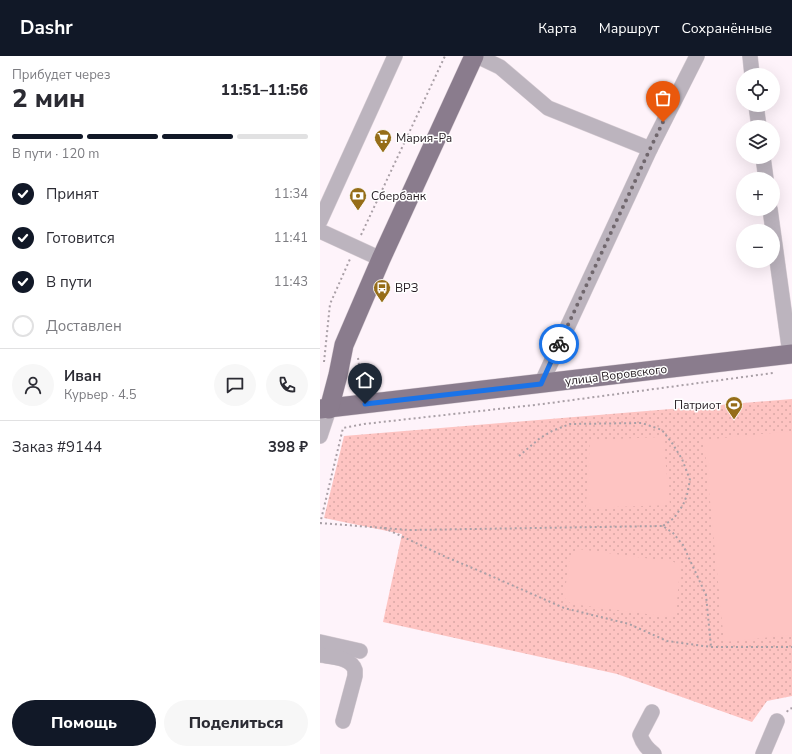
<!DOCTYPE html>
<html lang="ru">
<head>
<meta charset="utf-8">
<style>
	:root { --surface:#fff; --page:#f7f7f7; --text:#2b2b33; --muted:#7c7c81; --line:#e1e1e2; --accent:#111827 }
	body { margin:0; font-family:"Nunito Sans",sans-serif; background:var(--page); color:var(--text); height:100vh; display:flex; flex-direction:column; font-size:15px; white-space:nowrap }
	* { box-sizing:border-box; margin:0 }
	p { font-size:13px; color:var(--muted) }
	.icon { flex:none; width:22px; height:22px; fill:none; stroke:currentColor; stroke-width:2; stroke-linecap:round; stroke-linejoin:round }
	.map { position:relative; flex:1; overflow:hidden }
	.drawer { display:flex; flex-direction:column; background:var(--surface); width:320px }
	.drawer>* { flex:none }
	.fabs { position:absolute; left:416px; top:12px; display:grid; gap:8px }
	.fabs a { display:grid; place-items:center; width:44px; height:44px; border-radius:50%; background:var(--surface); box-shadow:0 4px 16px #0002; font-size:20px }
	.pin { position:absolute; display:grid; place-items:center; width:34px; height:34px; color:#fff; margin:-41px -17px; border-radius:50% 50% 50% 0; rotate:-45deg; box-shadow:0 0 4px #0007 }
	.pin .icon { rotate:45deg }
	.courier { position:absolute; display:grid; place-items:center; width:40px; height:40px; margin:-20px; border:3px solid #1a73e8; border-radius:50%; background:#fff; color:#222; box-shadow:0 1px 5px #0007 }
	.summary em { font-style:normal; font-weight:800 }
	.summary div { display:flex; flex-direction:column-reverse }
	.summary { display:flex; align-items:center; justify-content:space-between; height:68px; padding:0 12px }
	h1 { font-size:26px; font-weight:800; line-height:30px }
	.bar { display:grid; grid-template-columns:repeat(4,1fr); gap:6px 4px; align-content:center; height:48px; padding:0 12px }
	.bar i { height:5px; border-radius:3px; background:var(--line) }
	.bar .selected { background:var(--accent) }
	.bar p { grid-column:span 4 }
	.line { display:flex; align-items:center; gap:10px; padding:0 12px; border-top:1px solid var(--line) }
	.line div { flex:1 }
	.round { display:grid; place-items:center; flex:none; width:42px; height:42px; border-radius:21px; background:var(--page) }
	ol { padding:0 12px; list-style:none }
	li { display:flex; align-items:center; gap:12px; height:44px }
	li p { margin-inline-start:auto }
	li .icon { padding:4px; border-radius:50%; background:var(--accent); color:#fff; stroke-width:4 }
	li:last-child { color:var(--muted) }
	li i { width:22px; height:22px; border:2px solid var(--line); border-radius:50% }
	.action { display:flex; gap:8px; margin-top:auto; padding:8px 12px }
	.action a { flex:1; height:46px; border-radius:24px; background:var(--accent); color:#fff; font-size:16px; font-weight:800; line-height:46px; text-align:center }
	.action a+a { background:var(--page); color:var(--text) }
	header { display:flex; align-items:center; gap:24px; box-sizing:border-box; height:56px; padding:0 20px; background:var(--accent); color:#fff }
	header strong { font-size:19px }
	nav { display:flex; gap:22px; margin-inline-start:auto; font-size:14px }
	main { display:flex; flex:1; min-height:0 }
	.map>svg:first-child { display:block }
	.park { fill:url(#park-dots) }
	.pitch { fill:#fec4c2 }
	.lines { fill:none; stroke-linecap:round; stroke-linejoin:round }
	.minor-casing { stroke:#dbd0d7; stroke-width:16 }
	.major-casing { stroke:#dbd0d7; stroke-width:20 }
	.path { stroke:#a99fa6; stroke-width:2; stroke-dasharray:2 3; stroke-linecap:butt }
	.minor { stroke:#bcb4be; stroke-width:15 }
	.major { stroke:#8a7c8d; stroke-width:19 }
	.done { stroke:#70676d; stroke-width:4; stroke-dasharray:0 7.2 }
	.route { stroke:#1a73e8; stroke-width:5 }
	.labels { text-anchor:middle; stroke-width:3; stroke-linejoin:round; paint-order:stroke }
	.poi-label { font-size:12px; fill:#241b21; stroke:#fff; text-anchor:start }
	.street-label { font-size:12px; fill:#241b21; stroke:#fff }
</style>
</head>
<body>
<header>
<strong>Dashr</strong>
<nav><a>Карта</a><a>Маршрут</a><a>Сохранённые</a></nav>
</header>
<main>
<section class="drawer">
<div class="summary"><div><h1>2 мин</h1><p>Прибудет через</p></div><em>11:51–11:56</em></div>
<div class="bar"><i class="selected"></i><i class="selected"></i><i class="selected"></i><i></i><p>В пути · 120 m</p></div>
<ol>
<li><svg class="icon" aria-label="check" viewBox="0 0 24 24"><path d="M5 12l5 5 9-10"/></svg>Принят<p>11:34</p></li>
<li><svg class="icon" aria-label="check" viewBox="0 0 24 24"><path d="M5 12l5 5 9-10"/></svg>Готовится<p>11:41</p></li>
<li><svg class="icon" aria-label="check" viewBox="0 0 24 24"><path d="M5 12l5 5 9-10"/></svg>В пути<p>11:43</p></li>
<li><i></i>Доставлен</li>
</ol>
<div class="line" style="height:72px"><a class="round"><svg class="icon" aria-label="person" viewBox="0 0 24 24"><circle cx="12" cy="8" r="4"/><path d="M4 21q1-7 8-7t8 7"/></svg></a><div><b>Иван</b><p>Курьер · 4.5</p></div><a class="round"><svg class="icon" aria-label="chat" viewBox="0 0 24 24"><path d="M4 5h16v11H9l-5 4z"/></svg></a><a class="round"><svg class="icon" aria-label="phone" viewBox="0 0 24 24"><path d="M5 4h4l2 5-3 2q2 4 5 5l2-3 5 2v4C11 20 4 13 5 4z"/></svg></a></div>
<div class="line" style="height:52px"><div>Заказ #9144</div><b>398 ₽</b></div>
<div class="action"><a>Помощь</a><a>Поделиться</a></div>
</section>
<div class="map">
<svg width="472" height="698" viewBox="0 0 472 698">
	<defs>
		<pattern id="park-dots" width="8" height="8" patternUnits="userSpaceOnUse"><rect width="8" height="8" fill="#fec4c2"/><path d="M2 2h.1M6 6h.1" fill="none" stroke="#daa8a6" stroke-width="1.8" stroke-linecap="round"/></pattern>
	</defs>
	<rect width="100%" height="100%" fill="#fef3fa"/>
	<polygon class="park" points="472,343 472,640 447,645 432,666 297,618 63,566 82,478 4,462 24,380"/>
	<g class="pitch">
		<polygon points="472,375 472,579 404,586 384,384"/>
		<polygon points="343,381 350,449 266,452 270,384"/>
		<polygon points="258,493 354,506 359,509 360,514 356,555 349,561 252,548 247,545 244,541 250,500 253,496"/>
	</g>
	<g class="lines">
		<defs>
			<g id="minor">
				<polyline points="157,0 180,11 228,52 330,93"/>
				<polyline points="430,0 432,19"/>
				<polyline points="436,49 439,71"/>
				<polyline points="443,101 446,123"/>
				<polyline points="450,153 470,298"/>
				<polyline points="0,165 75,0"/>
				<polyline points="0,175 61,203"/>
				<polyline points="221,328 330,93 377,0"/>
				<polyline points="0,380 9,353"/>
				<polyline points="0,586 40,595"/>
				<path d="M 0,599 C 11,601 31,601 35,614 C 35,616 35,618 35,620 L 23,665"/>
				<path d="M 332,656 L 320,679 C 323,688 327,692 334,698"/>
				<polyline points="443,698 457,665"/>
			</g>
			<g id="major">
				<polyline points="0,353 472,298"/>
				<polyline points="9,353 18,319 24,289 61,203 154,0"/>
			</g>
		</defs>
		<use href="#minor" class="minor-casing"/>
		<use href="#major" class="major-casing"/>
		<g class="path">
			<polyline points="41,179 125,0"/>
			<polyline points="38,302 39,309 43,318"/>
			<polyline points="4,306 10,248 30,203"/>
			<polyline points="199,400 220,382 232,375 250,368 322,367 342,374 352,387 362,403 370,424 367,439 363,449 354,462 343,470"/>
			<polyline points="0,467 89,474 343,470 353,477 363,489 386,539 391,591"/>
			<polyline points="0,468 23,372 44,368 223,348 453,317"/>
			<polyline points="64,472 126,501 162,516 244,552 309,568 347,585 391,591 472,591"/>
			<polyline points="467,656 468,654 472,652"/>
		</g>
		<use href="#minor" class="minor"/>
		<use href="#major" class="major"/>
	</g>
	<g class="lines">
		<polyline class="done" points="239,288 330,93 343,66"/>
		<polyline class="route" points="45,348 221,328 239,288"/>
	</g>
	<defs>
		<symbol id="supermarket-pin" viewBox="-11 -11 22 30"><path d="M0 17L-7.5 6A9.5 9.5 0 1 1 7.5 6Z" fill="#966d18" stroke="#fff"/><path d="M-6-5.5h2.5l.6 2H6L4.5 2H-2.5L-4.4-4H-6ZM-1.5 3.2a1.3 1.3 0 1 0 .1 0ZM3 3.2a1.3 1.3 0 1 0 .1 0Z" fill="#fff"/></symbol>
		<symbol id="bank-pin" viewBox="-11 -11 22 30"><path d="M0 17L-7.5 6A9.5 9.5 0 1 1 7.5 6Z" fill="#966d18" stroke="#fff"/><path d="M-6-4H6V4H-6ZM0-2.3a2.3 2.3 0 1 0 0 4.6a2.3 2.3 0 1 0 0-4.6Z" fill="#fff"/></symbol>
		<symbol id="bus-pin" viewBox="-11 -11 22 30"><path d="M0 17L-7.5 6A9.5 9.5 0 1 1 7.5 6Z" fill="#966d18" stroke="#fff"/><path d="M-5-6H5V4H4V6H2V4H-2V6H-4V4H-5ZM-3.5-4V0h7V-4ZM-3.5 1.2v1.5H-2V1.2ZM2 1.2v1.5H3.5V1.2Z" fill="#fff"/></symbol>
		<symbol id="stadium-pin" viewBox="-11 -11 22 30"><path d="M0 17L-7.5 6A9.5 9.5 0 1 1 7.5 6Z" fill="#966d18" stroke="#fff"/><path d="M0-5a6.5 5 0 1 0 0 10a6.5 5 0 1 0 0-10ZM-3.5-1.8h7v3.6h-7Z" fill="#fff"/></symbol>
	</defs>
	<g fill-rule="evenodd">
		<use href="#supermarket-pin" x="53" y="72" width="20" height="27"/>
		<use href="#bank-pin" x="28" y="130" width="20" height="27"/>
		<use href="#bus-pin" x="52" y="222" width="20" height="27"/>
		<use href="#stadium-pin" x="404" y="339" width="20" height="27"/>
	</g>
	<g class="labels">
		<g class="poi-label">
			<text x="76" y="86">Мария-Ра</text>
			<text x="51" y="144">Сбербанк</text>
			<text x="75" y="236">ВРЗ</text>
			<text x="401" y="353" text-anchor="end">Патриот</text>
		</g>
		<g class="street-label">
			<text transform="translate(296 319) rotate(-7)" y="4">улица Воровского</text>
		</g>
	</g>
</svg>
<div class="fabs">
<a><svg class="icon" aria-label="locate" viewBox="0 0 24 24"><circle cx="12" cy="12" r="6"/><path d="M12 2v4M12 18v4M2 12h4M18 12h4"/></svg></a>
<a><svg class="icon" aria-label="layers" viewBox="0 0 24 24"><path d="M12 4l9 5-9 5-9-5zM3 14l9 5 9-5"/></svg></a>
<a>+</a>
<a>−</a>
</div>
<div class="pin" style="left:343px;top:66px;background:#ea580c"><svg class="icon" aria-label="bag" viewBox="0 0 24 24"><path d="M5 8h14l-1 12H6zM9 8a3 3 0 0 1 6 0"/></svg></div>
<div class="pin" style="left:45px;top:348px;background:#1f2937"><svg class="icon" aria-label="home" viewBox="0 0 24 24"><path d="M3 11l9-7 9 7M6 9v11h12V9"/></svg></div>
<div class="courier" style="left:239px;top:288px"><svg class="icon" aria-label="bike" viewBox="0 0 24 24"><circle cx="6" cy="16" r="4"/><circle cx="18" cy="16" r="4"/><path d="M6 16l4-8h5l3 8M10 8l3 8H6M13 5h3"/></svg></div>
</div>
</main>
</body>
</html>
